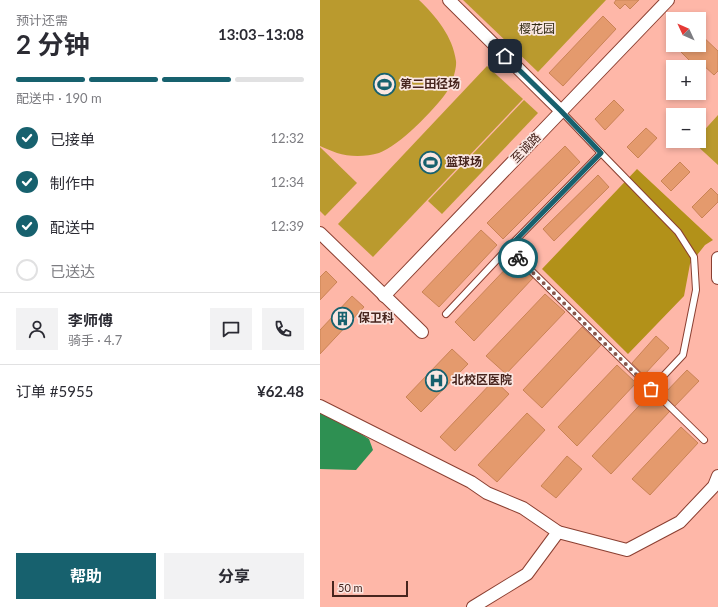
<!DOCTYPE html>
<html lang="zh">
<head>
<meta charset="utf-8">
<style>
	:root { --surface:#fff; --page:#f2f2f3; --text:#2b2b33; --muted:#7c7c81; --line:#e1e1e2; --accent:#17616e }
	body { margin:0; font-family:Lato,"Noto Sans SC",sans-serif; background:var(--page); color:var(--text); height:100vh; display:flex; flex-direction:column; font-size:15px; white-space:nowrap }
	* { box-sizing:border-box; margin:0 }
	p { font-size:13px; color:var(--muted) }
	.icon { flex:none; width:22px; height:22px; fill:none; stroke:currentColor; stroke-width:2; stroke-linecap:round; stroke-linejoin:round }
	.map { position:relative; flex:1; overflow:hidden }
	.panel { display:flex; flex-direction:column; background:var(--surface); width:320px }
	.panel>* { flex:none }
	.needle { width:26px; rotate:314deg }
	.controls { position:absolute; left:346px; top:12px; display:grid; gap:8px }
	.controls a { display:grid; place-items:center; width:40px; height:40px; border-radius:0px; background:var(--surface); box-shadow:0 2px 6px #0003; font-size:20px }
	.scale { position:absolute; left:12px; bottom:10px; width:76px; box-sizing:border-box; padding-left:4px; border:2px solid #47251e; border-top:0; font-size:11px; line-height:14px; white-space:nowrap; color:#47251e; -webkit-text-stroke:3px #fae7e3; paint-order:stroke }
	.pin { position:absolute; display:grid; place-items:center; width:34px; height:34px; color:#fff; margin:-17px; border-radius:8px; box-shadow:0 2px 6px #0006 }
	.courier { position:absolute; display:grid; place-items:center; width:40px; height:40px; margin:-20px; border:3px solid #17616e; border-radius:50%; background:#fff; color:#222; box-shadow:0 1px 5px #0007 }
	.overview em { font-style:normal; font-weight:700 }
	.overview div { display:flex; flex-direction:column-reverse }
	.overview { display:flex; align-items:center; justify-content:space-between; height:68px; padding:0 16px }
	h1 { font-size:26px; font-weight:700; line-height:30px }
	.bar { display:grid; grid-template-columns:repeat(4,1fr); gap:6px 4px; align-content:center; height:48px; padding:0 16px }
	.bar i { height:5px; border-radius:3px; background:var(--line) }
	.bar .on { background:var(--accent) }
	.bar p { grid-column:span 4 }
	.line { display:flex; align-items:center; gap:10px; padding:0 16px; border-top:1px solid var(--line) }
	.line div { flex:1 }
	.round { display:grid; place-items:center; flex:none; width:42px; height:42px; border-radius:0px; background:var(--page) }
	ol { padding:0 16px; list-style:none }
	li { display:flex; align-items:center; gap:12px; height:44px }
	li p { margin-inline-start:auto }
	li .icon { padding:4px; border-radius:50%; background:var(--accent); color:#fff; stroke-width:4 }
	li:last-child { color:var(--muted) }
	li i { width:22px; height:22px; border:2px solid var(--line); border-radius:50% }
	.primary-button { display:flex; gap:8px; margin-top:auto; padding:8px 16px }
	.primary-button a { flex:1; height:46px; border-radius:0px; background:var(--accent); color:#fff; font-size:16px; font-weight:700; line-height:46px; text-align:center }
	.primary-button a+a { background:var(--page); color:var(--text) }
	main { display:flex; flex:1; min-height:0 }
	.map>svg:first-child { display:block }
	.green { fill:#ba9a2e }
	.forest { fill:#b29119 }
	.water { fill:#2e9052 }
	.building { fill:#e49a6d; stroke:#ca8356 }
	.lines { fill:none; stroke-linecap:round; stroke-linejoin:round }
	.lane-casing { stroke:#8b3f31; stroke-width:8 }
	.street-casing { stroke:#8b3f31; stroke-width:14 }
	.lane { stroke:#fff; stroke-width:6 }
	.street { stroke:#fff; stroke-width:12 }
	.done { stroke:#87584e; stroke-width:4; stroke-dasharray:0 7.2 }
	.route { stroke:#17616e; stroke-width:5 }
	.labels { text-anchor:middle; stroke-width:3.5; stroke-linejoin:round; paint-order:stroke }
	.park-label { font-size:12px; fill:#332c15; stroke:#fae7e3 }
	.poi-label { font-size:12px; font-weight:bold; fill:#47251e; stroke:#fae7e3; text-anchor:start }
	.street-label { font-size:12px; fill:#47251e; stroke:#fae7e3 }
</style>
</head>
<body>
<main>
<section class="panel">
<div class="overview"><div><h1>2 分钟</h1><p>预计还需</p></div><em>13:03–13:08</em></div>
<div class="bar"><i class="on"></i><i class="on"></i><i class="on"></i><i></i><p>配送中 · 190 m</p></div>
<ol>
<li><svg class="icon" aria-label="check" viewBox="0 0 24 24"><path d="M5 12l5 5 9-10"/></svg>已接单<p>12:32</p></li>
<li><svg class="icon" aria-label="check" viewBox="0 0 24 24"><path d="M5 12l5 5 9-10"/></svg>制作中<p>12:34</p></li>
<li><svg class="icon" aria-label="check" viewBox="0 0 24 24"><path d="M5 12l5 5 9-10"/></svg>配送中<p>12:39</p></li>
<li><i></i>已送达</li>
</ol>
<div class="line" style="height:72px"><a class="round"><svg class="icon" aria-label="person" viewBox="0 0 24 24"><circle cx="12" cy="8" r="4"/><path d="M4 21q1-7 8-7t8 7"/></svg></a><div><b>李师傅</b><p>骑手 · 4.7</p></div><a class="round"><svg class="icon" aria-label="chat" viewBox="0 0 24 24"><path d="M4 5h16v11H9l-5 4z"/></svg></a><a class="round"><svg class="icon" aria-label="phone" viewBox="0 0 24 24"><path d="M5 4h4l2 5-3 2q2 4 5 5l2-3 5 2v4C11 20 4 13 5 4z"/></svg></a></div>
<div class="line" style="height:52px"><div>订单 #5955</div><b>¥62.48</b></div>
<div class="primary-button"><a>帮助</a><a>分享</a></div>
</section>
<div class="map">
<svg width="398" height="607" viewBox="0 0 398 607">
	<rect width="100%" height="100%" fill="#feb7a8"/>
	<g class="green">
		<path d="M 0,0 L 99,0 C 116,16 133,37 136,61 C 137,69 131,87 126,93 C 114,110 79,146 59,153 C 46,157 29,157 17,153 C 11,151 5,148 0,146 Z"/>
		<polygon points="143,0 286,0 218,72"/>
		<polygon points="167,66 203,99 53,257 18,224"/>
		<polygon points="204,100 218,113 122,214 108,201"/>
		<polygon points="398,115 398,165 373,142 379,141 379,136"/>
		<polygon points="0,147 37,183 5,216 0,211"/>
	</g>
	<polygon class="forest" points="317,169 393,240 385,245 370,264 364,296 308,354 222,269"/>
	<polygon class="water" points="0,408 49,439 53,450 36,470 0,469"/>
	<g class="building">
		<polygon points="296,0 319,0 310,9 305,4 300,9 294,3"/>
		<polygon points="283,16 296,29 243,86 229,73"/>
		<polygon points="379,33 398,51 398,71 394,75 383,65 379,68 379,67 376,67 357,48 359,45 379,45"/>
		<polygon points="294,100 304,110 285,130 275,119"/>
		<polygon points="326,128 337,138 318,158 307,147"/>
		<polygon points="245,146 260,162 183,239 167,223"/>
		<polygon points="360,162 370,172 351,191 341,181"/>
		<polygon points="278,175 289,187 234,241 223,229"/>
		<polygon points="391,188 398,195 398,202 382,218 372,207"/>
		<polygon points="161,230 177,245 119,307 102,292"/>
		<polygon points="194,260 213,278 154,341 135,322"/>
		<polygon points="6,271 17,282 0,300 0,277"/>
		<polygon points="225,294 245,312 186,374 166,356"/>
		<polygon points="32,296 44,307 0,354 0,330"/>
		<polygon points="262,327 281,345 222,408 203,390"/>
		<polygon points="336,336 349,348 324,375 312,363"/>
		<polygon points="132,349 148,364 101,412 86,397"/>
		<polygon points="297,365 316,383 257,446 238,427"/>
		<polygon points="367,370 379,381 354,407 343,395"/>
		<polygon points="174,380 189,394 135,451 120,437"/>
		<polygon points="331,393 350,411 291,474 272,456"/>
		<polygon points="207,413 225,430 177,482 158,465"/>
		<polygon points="361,427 378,443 330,495 312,479"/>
		<polygon points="247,456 262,469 236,498 221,486"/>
	</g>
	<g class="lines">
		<defs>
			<g id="lane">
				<polyline points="241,111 281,153"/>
				<polyline points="188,248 384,440"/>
				<polyline points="126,314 188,248 281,153 358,232 374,257 376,290 363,355 331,389"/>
			</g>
			<g id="street">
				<polyline points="129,0 241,111"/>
				<polyline points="0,233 102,332"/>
				<polyline points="398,258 398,278"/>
				<polyline points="64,296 348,0"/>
				<polyline points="0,406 151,482 167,493 203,508 238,532 307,550 360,522 394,486 398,476"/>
				<polyline points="153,607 207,574 238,532"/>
			</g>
		</defs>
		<use href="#lane" class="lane-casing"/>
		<use href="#street" class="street-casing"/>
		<use href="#lane" class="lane"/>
		<use href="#street" class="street"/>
	</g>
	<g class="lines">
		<polyline class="done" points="198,258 331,389"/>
		<polyline class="route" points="185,56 241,111 281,153 188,248 198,258"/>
	</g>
	<defs>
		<symbol id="stadium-ring" viewBox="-11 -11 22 22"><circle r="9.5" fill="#fae7e3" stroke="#17616e" stroke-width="1.5"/><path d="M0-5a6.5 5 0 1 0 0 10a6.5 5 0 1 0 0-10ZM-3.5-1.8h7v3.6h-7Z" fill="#17616e"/></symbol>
		<symbol id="building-ring" viewBox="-11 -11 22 22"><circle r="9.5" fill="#fae7e3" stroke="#17616e" stroke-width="1.5"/><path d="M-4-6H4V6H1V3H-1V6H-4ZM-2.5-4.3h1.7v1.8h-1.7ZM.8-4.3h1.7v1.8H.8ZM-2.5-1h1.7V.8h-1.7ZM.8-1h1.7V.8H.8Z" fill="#17616e"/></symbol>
		<symbol id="hospital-ring" viewBox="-11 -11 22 22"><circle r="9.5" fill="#fae7e3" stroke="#17616e" stroke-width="1.5"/><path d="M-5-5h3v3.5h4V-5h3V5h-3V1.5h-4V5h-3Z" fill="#17616e"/></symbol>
	</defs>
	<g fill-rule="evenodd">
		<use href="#stadium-ring" x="52" y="72" width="25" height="25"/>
		<use href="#stadium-ring" x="98" y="150" width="25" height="25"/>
		<use href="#building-ring" x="10" y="306" width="25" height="25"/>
		<use href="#hospital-ring" x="104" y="368" width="25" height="25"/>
	</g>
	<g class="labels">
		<g class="park-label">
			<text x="217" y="33">樱花园</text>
		</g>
		<g class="poi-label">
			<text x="80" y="88">第二田径场</text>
			<text x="126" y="166">篮球场</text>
			<text x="38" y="322">保卫科</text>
			<text x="132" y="384">北校区医院</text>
		</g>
		<g class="street-label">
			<text transform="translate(206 148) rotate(-46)" y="4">至诚路</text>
		</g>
	</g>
</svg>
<div class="controls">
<a><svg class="needle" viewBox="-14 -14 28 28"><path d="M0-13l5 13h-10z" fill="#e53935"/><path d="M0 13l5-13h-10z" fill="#7c7c81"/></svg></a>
<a>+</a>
<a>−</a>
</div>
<div class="scale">50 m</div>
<div class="pin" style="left:331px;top:389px;background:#ea580c"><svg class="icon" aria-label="bag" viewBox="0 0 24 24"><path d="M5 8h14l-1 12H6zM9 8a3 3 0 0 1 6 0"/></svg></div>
<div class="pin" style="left:185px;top:56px;background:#1f2937"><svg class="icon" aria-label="home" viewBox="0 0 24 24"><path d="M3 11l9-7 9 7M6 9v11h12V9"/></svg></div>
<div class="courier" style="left:198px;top:258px"><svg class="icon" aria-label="bike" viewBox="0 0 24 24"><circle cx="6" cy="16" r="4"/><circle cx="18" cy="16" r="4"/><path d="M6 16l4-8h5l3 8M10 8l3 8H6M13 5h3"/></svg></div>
</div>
</main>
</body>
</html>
